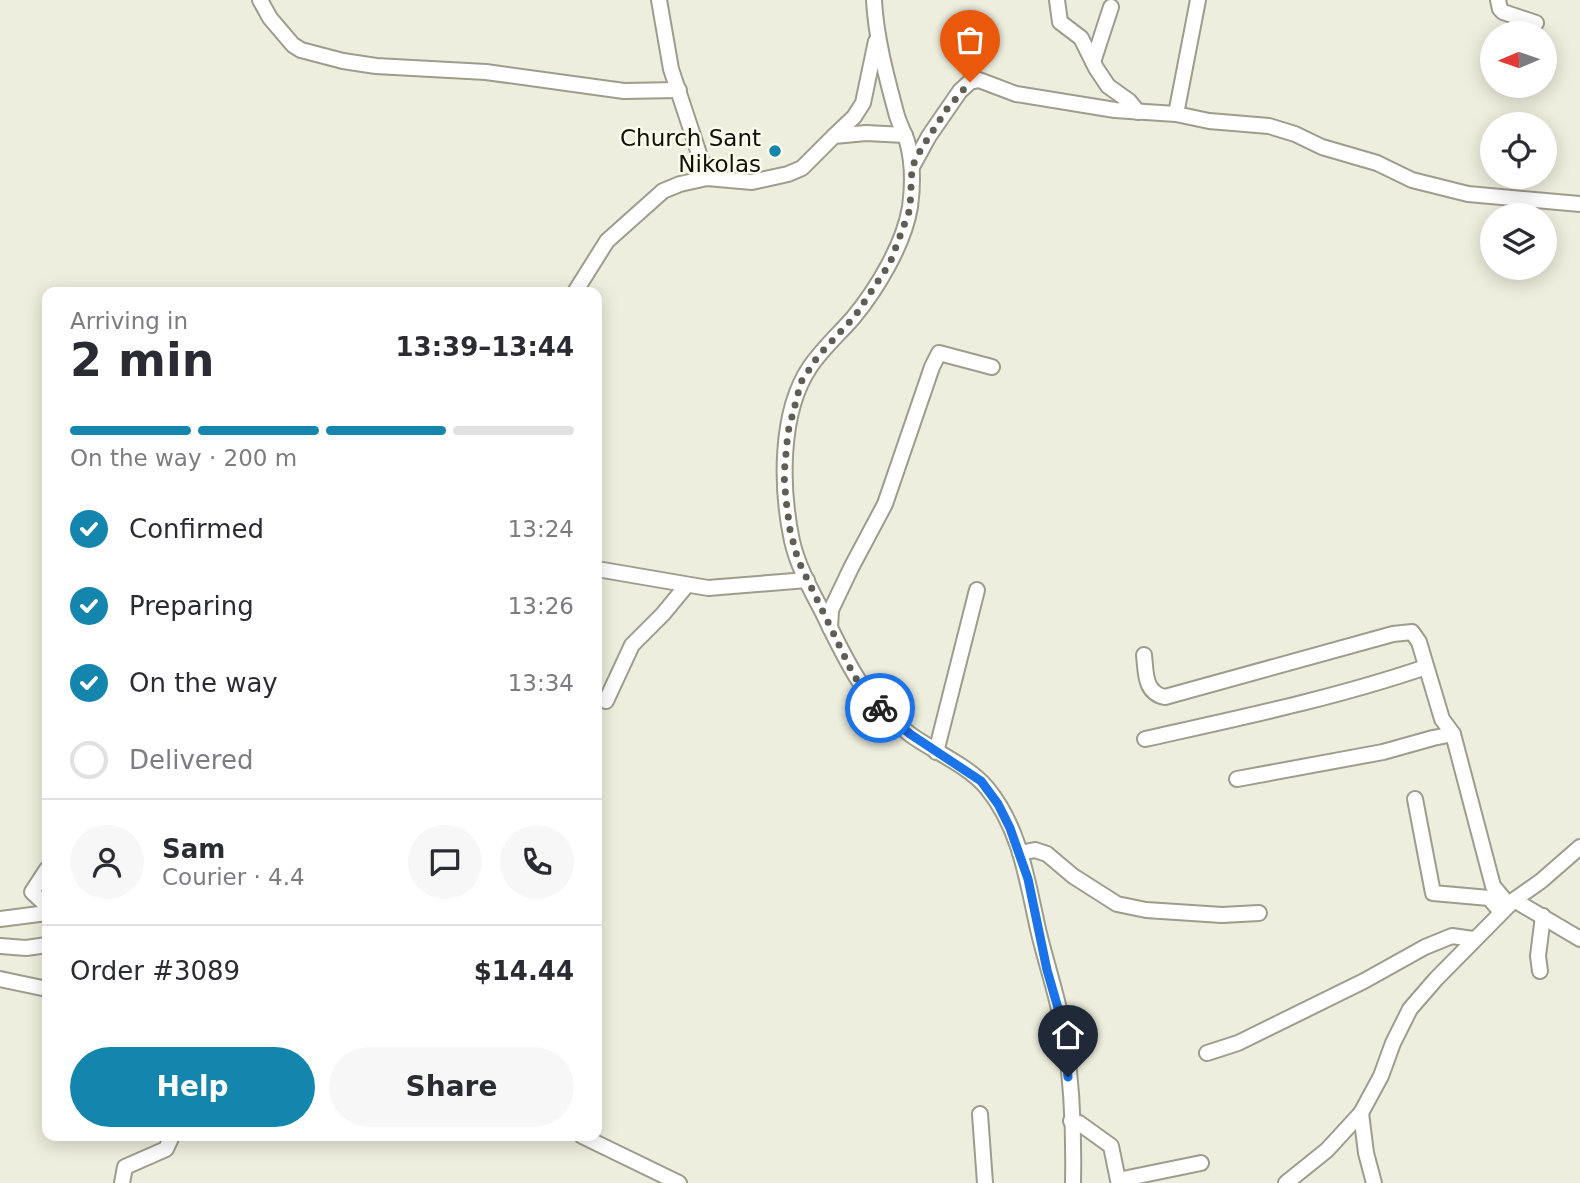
<!DOCTYPE html>
<html lang="en">
<head>
<meta charset="utf-8">
<style>
	:root { --surface:#fff; --page:#f7f7f7; --text:#2b2b33; --muted:#7c7c81; --line:#e1e1e2; --accent:#1485ac }
	body { margin:0; font-family:"DejaVu Sans",sans-serif; background:var(--page); color:var(--text); height:100vh; display:flex; flex-direction:column; font-size:26px; white-space:nowrap }
	* { box-sizing:border-box; margin:0 }
	p { font-size:23px; color:var(--muted) }
	.icon { flex:none; width:38px; height:38px; fill:none; stroke:currentColor; stroke-width:2; stroke-linecap:round; stroke-linejoin:round }
	.map { position:relative; flex:1; overflow:hidden }
	.sheet { position:absolute; left:42px; top:287px; width:560px; height:854px; display:flex; flex-direction:column; background:var(--surface); border-radius:14px; box-shadow:0 4px 18px #0003 }
	.sheet>* { flex:none }
	.needle { width:46px; rotate:268deg }
	.buttons { position:absolute; left:1480px; top:21px; display:grid; gap:14px }
	.buttons a { display:grid; place-items:center; width:77px; height:77px; border-radius:50%; background:var(--surface); box-shadow:0 4px 18px #0003; font-size:35px }
	.pin { position:absolute; display:grid; place-items:center; width:60px; height:60px; color:#fff; margin:-72px -30px; border-radius:50% 50% 50% 0; rotate:-45deg; box-shadow:0 0 7px #0007 }
	.pin .icon { rotate:45deg }
	.courier { position:absolute; display:grid; place-items:center; width:70px; height:70px; margin:-35px; border:5px solid #1a73e8; border-radius:50%; background:#fff; color:#222; box-shadow:0 2px 9px #0007 }
	.headline em { font-style:normal; font-weight:800 }
	.headline div { display:flex; flex-direction:column-reverse }
	.headline { display:flex; align-items:center; justify-content:space-between; height:119px; padding:0 28px }
	h1 { font-size:46px; font-weight:800; line-height:52px }
	.bar { display:grid; grid-template-columns:repeat(4,1fr); gap:10px 7px; align-content:center; height:84px; padding:0 28px }
	.bar i { height:9px; border-radius:5px; background:var(--line) }
	.bar .current { background:var(--accent) }
	.bar p { grid-column:span 4 }
	.line { display:flex; align-items:center; gap:18px; padding:0 28px; border-top:2px solid var(--line) }
	.line div { flex:1 }
	.round { display:grid; place-items:center; flex:none; width:74px; height:74px; border-radius:37px; background:var(--page) }
	ol { padding:0 28px; list-style:none }
	li { display:flex; align-items:center; gap:21px; height:77px }
	li p { margin-inline-start:auto }
	li .icon { padding:7px; border-radius:50%; background:var(--accent); color:#fff; stroke-width:4 }
	li:last-child { color:var(--muted) }
	li i { width:38px; height:38px; border:4px solid var(--line); border-radius:50% }
	.primary-button { display:flex; gap:14px; margin-top:auto; padding:14px 28px }
	.primary-button a { flex:1; height:80px; border-radius:42px; background:var(--accent); color:#fff; font-size:28px; font-weight:800; line-height:80px; text-align:center }
	.primary-button a+a { background:var(--page); color:var(--text) }
	.map>svg:first-child { display:block }
	.lines { fill:none; stroke-linecap:round; stroke-linejoin:round }
	.minor-casing { stroke:#9d9c8d; stroke-width:18 }
	.minor { stroke:#fff; stroke-width:14 }
	.done { stroke:#5e5e54; stroke-width:7; stroke-dasharray:0 12.6 }
	.route { stroke:#1a73e8; stroke-width:9 }
	.poi-dot { fill:#1485ac; stroke:#fcfbeb; stroke-width:2.5 }
	.labels { text-anchor:middle; stroke-width:5; stroke-linejoin:round; paint-order:stroke }
	.poi-label { font-size:23px; fill:#10100a; stroke:#fcfbeb; text-anchor:end }
</style>
</head>
<body>
<div class="map">
<svg width="1580" height="1183" viewBox="0 0 1580 1183">
	<rect width="100%" height="100%" fill="#eeeede"/>
	<g class="lines">
		<defs>
			<g id="minor">
				<polyline points="260,0 270,18 293,45 301,50 343,61 376,66 486,72 624,91 679,90"/>
				<polyline points="659,0 671,69 707,178"/>
				<path d="M 874,0 C 876,39 887,79 897,116 C 900,125 904,133 907,141 C 913,162 913,185 910,207 C 904,244 877,289 853,318 C 839,334 822,349 810,367 C 779,413 781,489 792,541 C 798,567 811,590 823,613 C 848,664 863,700 911,735 C 933,751 969,766 987,788 C 1020,828 1027,880 1038,929 C 1046,964 1060,1004 1065,1038 C 1072,1085 1074,1135 1073,1183"/>
				<polyline points="1057,0 1060,22 1081,38 1096,68 1108,86 1129,101 1138,112"/>
				<polyline points="1498,0 1500,9 1503,12 1536,23"/>
				<polyline points="1093,62 1111,7"/>
				<polyline points="1176,114 1198,0"/>
				<polyline points="834,136 854,117 863,103 876,41"/>
				<polyline points="912,167 929,136 960,91 970,82 979,80 1016,94 1115,110 1176,114 1209,121 1269,126 1295,134 1322,147 1377,163 1412,180 1468,194 1580,204"/>
				<polyline points="575,292 607,241 663,191 680,184 707,178 752,182 788,174 802,168 834,136 866,133 905,135"/>
				<polyline points="597,569 708,588 807,580"/>
				<polyline points="830,628 831,610 851,568 885,504 932,367 939,353 992,367"/>
				<path d="M 1144,655 C 1146,672 1144,693 1165,697 L 1393,634 L 1412,632 L 1419,642 L 1442,719 L 1453,734 L 1493,886 L 1509,905"/>
				<polyline points="597,699 606,701 632,645 663,614 687,585"/>
				<path d="M 1145,739 C 1239,718 1335,698 1426,667"/>
				<polyline points="936,752 977,590"/>
				<polyline points="1237,779 1383,752 1433,738 1453,734"/>
				<polyline points="1415,799 1433,893 1489,898 1501,912"/>
				<polyline points="1020,853 1035,850 1047,854 1073,876 1117,904 1146,910 1222,915 1259,913"/>
				<polyline points="47,869 32,892 47,906"/>
				<polyline points="1514,900 1580,939"/>
				<polyline points="0,919 47,913"/>
				<polyline points="0,946 26,948 47,945"/>
				<polyline points="1540,971 1538,956 1543,916"/>
				<polyline points="0,979 47,989"/>
				<polyline points="1207,1053 1238,1043 1364,981 1425,947 1452,936 1473,939"/>
				<polyline points="1361,1113 1366,1153 1374,1183"/>
				<polyline points="980,1114 985,1183"/>
				<polyline points="1071,1121 1079,1123 1111,1146 1118,1180 1201,1163"/>
				<polyline points="582,1136 679,1183"/>
				<polyline points="122,1183 125,1167 166,1149 172,1136"/>
				<polyline points="1286,1183 1327,1150 1361,1113 1381,1076 1393,1043 1410,1009 1436,979 1514,900 1541,881 1580,847"/>
			</g>
		</defs>
		<use href="#minor" class="minor-casing"/>
		<use href="#minor" class="minor"/>
	</g>
	<g class="lines">
		<polyline class="done" points="880,708 854,676 798,560 790,530 786,500 784,475 788,432 801,382 818,356 855,316 890,263 910,209 912,167 921,149 947,109 970,82"/>
		<polyline class="route" points="880,708 910,734 981,781 998,804 1010,828 1028,879 1047,970 1062,1022 1068,1077"/>
	</g>
	<circle class="poi-dot" cx="775" cy="151" r="7"/>
	<g class="labels">
		<g class="poi-label">
			<text x="761" y="146">Church Sant<tspan x="761" dy="26">Nikolas</tspan></text>
		</g>
	</g>
</svg>
<div class="buttons">
<a><svg class="needle" viewBox="-14 -14 28 28"><path d="M0-13l5 13h-10z" fill="#e53935"/><path d="M0 13l5-13h-10z" fill="#7c7c81"/></svg></a>
<a><svg class="icon" aria-label="locate" viewBox="0 0 24 24"><circle cx="12" cy="12" r="6"/><path d="M12 2v4M12 18v4M2 12h4M18 12h4"/></svg></a>
<a><svg class="icon" aria-label="layers" viewBox="0 0 24 24"><path d="M12 4l9 5-9 5-9-5zM3 14l9 5 9-5"/></svg></a>
</div>
<div class="pin" style="left:970px;top:82px;background:#ea580c"><svg class="icon" aria-label="bag" viewBox="0 0 24 24"><path d="M5 8h14l-1 12H6zM9 8a3 3 0 0 1 6 0"/></svg></div>
<div class="pin" style="left:1068px;top:1077px;background:#1f2937"><svg class="icon" aria-label="home" viewBox="0 0 24 24"><path d="M3 11l9-7 9 7M6 9v11h12V9"/></svg></div>
<div class="courier" style="left:880px;top:708px"><svg class="icon" aria-label="bike" viewBox="0 0 24 24"><circle cx="6" cy="16" r="4"/><circle cx="18" cy="16" r="4"/><path d="M6 16l4-8h5l3 8M10 8l3 8H6M13 5h3"/></svg></div>
<section class="sheet">
<div class="headline"><div><h1>2 min</h1><p>Arriving in</p></div><em>13:39–13:44</em></div>
<div class="bar"><i class="current"></i><i class="current"></i><i class="current"></i><i></i><p>On the way · 200 m</p></div>
<ol>
<li><svg class="icon" aria-label="check" viewBox="0 0 24 24"><path d="M5 12l5 5 9-10"/></svg>Confirmed<p>13:24</p></li>
<li><svg class="icon" aria-label="check" viewBox="0 0 24 24"><path d="M5 12l5 5 9-10"/></svg>Preparing<p>13:26</p></li>
<li><svg class="icon" aria-label="check" viewBox="0 0 24 24"><path d="M5 12l5 5 9-10"/></svg>On the way<p>13:34</p></li>
<li><i></i>Delivered</li>
</ol>
<div class="line" style="height:126px"><a class="round"><svg class="icon" aria-label="person" viewBox="0 0 24 24"><circle cx="12" cy="8" r="4"/><path d="M4 21q1-7 8-7t8 7"/></svg></a><div><b>Sam</b><p>Courier · 4.4</p></div><a class="round"><svg class="icon" aria-label="chat" viewBox="0 0 24 24"><path d="M4 5h16v11H9l-5 4z"/></svg></a><a class="round"><svg class="icon" aria-label="phone" viewBox="0 0 24 24"><path d="M5 4h4l2 5-3 2q2 4 5 5l2-3 5 2v4C11 20 4 13 5 4z"/></svg></a></div>
<div class="line" style="height:91px"><div>Order #3089</div><b>$14.44</b></div>
<div class="primary-button"><a>Help</a><a>Share</a></div>
</section>
</div>
</body>
</html>
